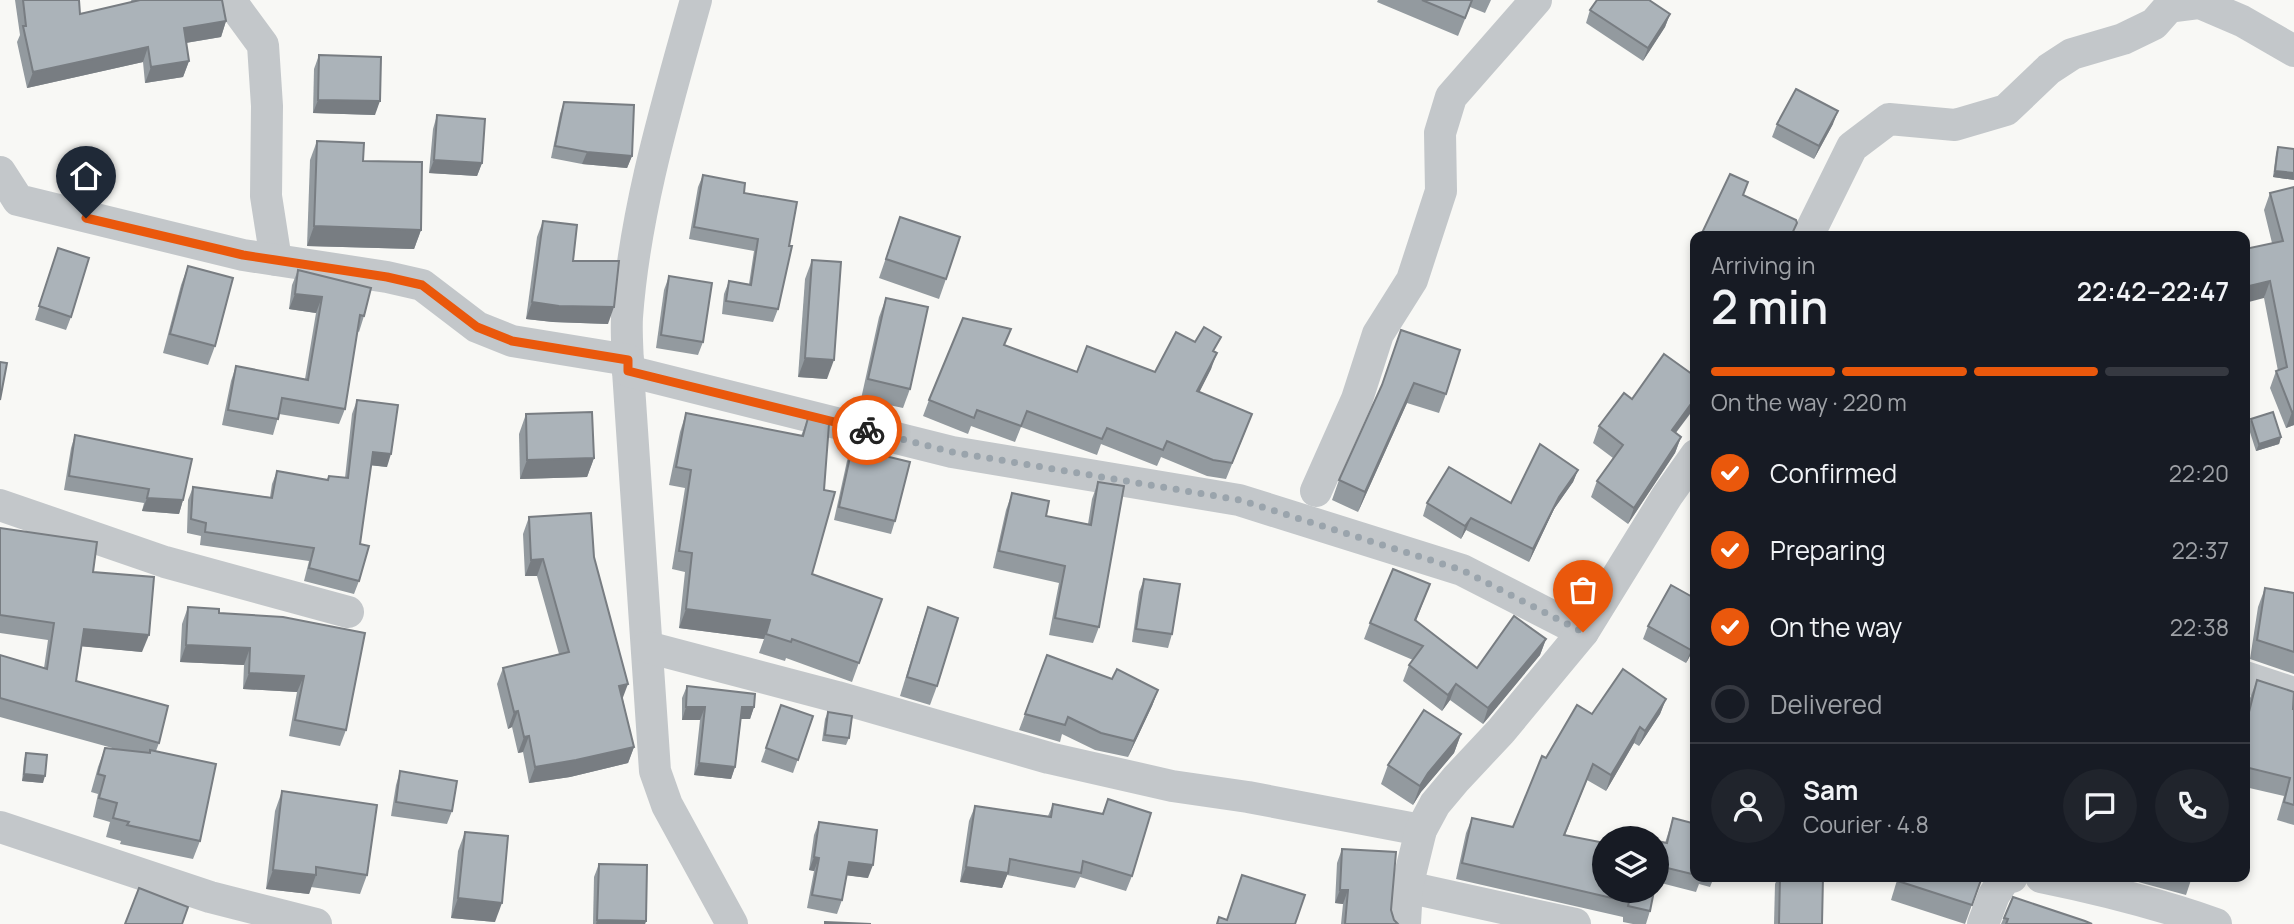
<!DOCTYPE html>
<html lang="en">
<head>
<meta charset="utf-8">
<style>
	:root { --surface:#171b24; --page:#20242c; --text:#f1f3f6; --muted:#9ea1a6; --line:#363941; --accent:#ea580c }
	body { margin:0; font-family:Manrope,sans-serif; background:var(--page); color:var(--text); height:100vh; display:flex; flex-direction:column; font-size:26px; white-space:nowrap }
	* { box-sizing:border-box; margin:0 }
	p { font-size:23px; color:var(--muted) }
	.icon { flex:none; width:38px; height:38px; fill:none; stroke:currentColor; stroke-width:2; stroke-linecap:round; stroke-linejoin:round }
	.map { position:relative; flex:1; overflow:hidden }
	.details { position:absolute; left:1690px; top:231px; width:560px; height:651px; display:flex; flex-direction:column; background:var(--surface); border-radius:14px; box-shadow:0 4px 10px #0003 }
	.details>* { flex:none }
	.fabs { position:absolute; left:1592px; top:826px; display:grid; gap:14px }
	.fabs a { display:grid; place-items:center; width:77px; height:77px; border-radius:50%; background:var(--surface); box-shadow:0 4px 10px #0003; font-size:35px }
	.pin { position:absolute; display:grid; place-items:center; width:60px; height:60px; color:#fff; margin:-72px -30px; border-radius:50% 50% 50% 0; rotate:-45deg; box-shadow:0 0 7px #0007 }
	.pin .icon { rotate:45deg }
	.courier { position:absolute; display:grid; place-items:center; width:70px; height:70px; margin:-35px; border:5px solid #ea580c; border-radius:50%; background:#fff; color:#222; box-shadow:0 2px 9px #0007 }
	.overview em { font-style:normal; font-weight:600 }
	.overview div { display:flex; flex-direction:column-reverse }
	.overview { display:flex; align-items:center; justify-content:space-between; height:119px; padding:0 21px }
	h1 { font-size:46px; font-weight:600; line-height:52px }
	.bar { display:grid; grid-template-columns:repeat(4,1fr); gap:10px 7px; align-content:center; height:84px; padding:0 21px }
	.bar i { height:9px; border-radius:5px; background:var(--line) }
	.bar .on { background:var(--accent) }
	.bar p { grid-column:span 4 }
	.line { display:flex; align-items:center; gap:18px; padding:0 21px; border-top:2px solid var(--line) }
	.line div { flex:1 }
	.round { display:grid; place-items:center; flex:none; width:74px; height:74px; border-radius:37px; background:var(--page) }
	ol { padding:0 21px; list-style:none }
	li { display:flex; align-items:center; gap:21px; height:77px }
	li p { margin-inline-start:auto }
	li .icon { padding:7px; border-radius:50%; background:var(--accent); color:#fff; stroke-width:4 }
	li:last-child { color:var(--muted) }
	li i { width:38px; height:38px; border:4px solid var(--line); border-radius:50% }
	.map>svg:first-child { display:block }
	.lines { fill:none; stroke-linecap:round; stroke-linejoin:round }
	.minor { stroke:#c3c7ca; stroke-width:32 }
	.wall { fill:#939a9f }
	.shaded-wall { fill:#787d82 }
	.building { fill:#abb3b9; stroke:#787d82; stroke-width:2 }
	.done { stroke:#9aa4ac; stroke-width:7; stroke-dasharray:0 12.6 }
	.route { stroke:#ea580c; stroke-width:9 }
</style>
</head>
<body>
<div class="map">
<svg width="2294" height="924" viewBox="0 0 2294 924">
	<rect width="100%" height="100%" fill="#f8f8f5"/>
	<g class="lines">
		<g class="minor">
			<polyline points="230,0 263,45 267,106 266,196 276,260"/>
			<path d="M 696,0 C 667,104 635,209 627,317 C 626,335 628,353 628,371 L 655,771 L 667,805 L 732,924"/>
			<polyline points="0,172 18,200 243,255 387,277 422,285 477,327 512,341 628,360"/>
			<polyline points="1808,236 1852,147 1889,119 1955,125 2006,110 2049,69 2072,54 2123,39 2154,24 2169,7 2200,3 2242,21 2294,51"/>
			<polyline points="628,371 952,452 1239,500 1462,570 1583,632"/>
			<polyline points="1316,491 1357,399 1378,334 1412,280 1441,191 1440,133 1451,97 1536,0"/>
			<polyline points="0,505 165,562 348,612"/>
			<polyline points="647,647 837,697 1049,758 1172,786 1248,797 1421,830"/>
			<polyline points="2245,677 2294,693"/>
			<polyline points="0,827 210,897 316,924"/>
			<path d="M 2041,877 C 2100,889 2159,904 2216,924"/>
			<polyline points="1407,887 1575,924"/>
			<polyline points="1405,924 1407,887 1421,830 1435,804 1456,779 1501,731 1583,632 1667,496 1696,455"/>
			<polyline points="1983,924 1994,895 2005,878 2012,877"/>
		</g>
	</g>
	<g class="wall">
		<polygon points="15,0 79,0 80,14 132,2 131,0 222,0 226,21 221,37 186,43 189,61 183,77 145,83 143,62 27,88 17,42 20,35"/>
		<polygon points="1378,0 1491,0 1485,13 1470,7 1458,36 1377,2"/>
		<polygon points="1590,10 1670,14 1665,27 1643,61 1586,23"/>
		<polygon points="319,55 375,115 313,113 314,69"/>
		<polygon points="564,102 632,156 627,168 582,164 551,158 560,114"/>
		<polygon points="437,115 482,163 477,176 429,173 433,129"/>
		<polygon points="1777,124 1833,124 1814,159 1772,137"/>
		<polygon points="317,141 363,161 421,230 414,249 307,246 310,160"/>
		<polygon points="2278,147 2294,149 2294,180 2273,177 2276,153"/>
		<polygon points="703,175 744,193 797,202 778,309 773,322 722,314 724,294 729,281 749,284 754,251 689,239 698,187"/>
		<polygon points="2294,187 2294,425 2286,428 2270,388 2276,371 2278,371 2264,298 2272,243 2264,210 2270,193"/>
		<polygon points="900,217 946,279 939,299 879,278"/>
		<polygon points="543,221 608,324 553,322 526,319 537,237"/>
		<polygon points="58,248 71,317 66,330 35,320"/>
		<polygon points="812,260 827,379 798,377 805,279"/>
		<polygon points="188,266 215,346 208,365 163,353 181,285"/>
		<polygon points="298,270 364,316 359,332 357,331 345,409 339,424 279,414 273,435 222,425 231,381 236,366 305,379 316,313 289,309 292,285"/>
		<polygon points="669,276 703,342 698,355 656,348 664,290"/>
		<polygon points="886,298 910,389 903,408 861,399 879,317"/>
		<polygon points="1401,330 1446,394 1439,413 1407,403 1358,512 1332,500 1339,480 1380,390"/>
		<polygon points="1005,345 1077,372 1155,372 1215,352 1211,369 1199,392 1246,430 1226,479 1207,476 1161,457 1157,466 1101,444 1097,455 1021,427 1015,442 971,426 968,434 923,416 929,400"/>
		<polygon points="357,400 387,467 371,465 360,544 359,581 354,594 304,581 309,561 200,545 201,536 187,533 188,500 193,487 270,497 272,484 277,471 327,480 329,476 345,478 352,414"/>
		<polygon points="686,413 801,436 808,418 812,574 882,599 852,682 786,658 785,661 759,653 764,639 679,628 685,572 672,569 685,488 669,485 680,432"/>
		<polygon points="526,414 594,458 587,477 520,479 519,434"/>
		<polygon points="2251,419 2281,437 2279,444 2256,451 2248,426"/>
		<polygon points="1599,426 1676,433 1681,437 1675,453 1628,524 1591,497 1597,481 1613,458 1593,443"/>
		<polygon points="75,435 183,500 179,514 142,511 144,503 64,490 71,448"/>
		<polygon points="852,448 895,521 891,534 834,520 847,461"/>
		<polygon points="1578,470 1573,482 1554,509 1529,562 1466,530 1461,539 1423,516 1427,503 1511,503"/>
		<polygon points="1098,482 1099,627 1093,643 1049,635 1059,583 993,568 1006,510 1012,493 1046,516 1088,524 1092,499"/>
		<polygon points="529,517 594,557 623,700 634,747 628,763 570,777 529,783 523,752 518,753 512,727 508,729 497,684 503,668 559,654 537,576 525,576 523,534"/>
		<polygon points="0,528 93,572 142,652 81,646 76,681 159,743 156,751 200,841 193,859 120,844 121,841 106,837 110,822 93,817 98,794 91,792 98,767 105,748 116,749 0,717 0,655 44,668 48,640 0,633"/>
		<polygon points="1144,579 1172,634 1168,648 1132,642 1139,592"/>
		<polygon points="1430,584 1416,621 1477,668 1546,639 1540,655 1483,724 1450,700 1442,711 1403,681 1409,665 1413,660 1364,639 1370,623"/>
		<polygon points="2265,588 2294,593 2294,674 2250,659 2258,607"/>
		<polygon points="1696,599 1696,645 1686,663 1643,639 1648,626"/>
		<polygon points="188,607 219,613 283,617 346,730 340,746 289,736 297,692 243,689 244,665 180,662 182,624"/>
		<polygon points="928,607 937,686 930,705 900,696 921,627"/>
		<polygon points="1047,655 1112,679 1158,690 1152,706 1128,757 1095,750 1062,734 1060,742 1019,730"/>
		<polygon points="2257,680 2294,709 2294,825 2277,820 2284,796 2245,787 2245,718 2250,698"/>
		<polygon points="687,686 754,707 750,719 741,719 735,767 731,779 694,775 700,720 682,720 682,698"/>
		<polygon points="1666,699 1660,714 1639,746 1634,743 1606,791 1587,780 1565,835 1650,911 1646,924 1633,924 1623,922 1623,917 1456,879 1466,833 1472,818 1513,827 1546,758 1592,714"/>
		<polygon points="781,705 813,716 793,773 761,762"/>
		<polygon points="828,712 849,738 846,745 822,741 825,719"/>
		<polygon points="1461,734 1454,753 1421,792 1413,805 1381,784 1388,765"/>
		<polygon points="26,753 43,783 22,781 24,760"/>
		<polygon points="400,771 452,811 447,824 391,816 396,785"/>
		<polygon points="282,791 367,875 360,894 311,887 309,894 266,889 275,811"/>
		<polygon points="1108,799 1132,876 1126,891 1080,877 1075,888 1007,875 1002,888 960,882 969,821 975,806 1048,816 1053,804 1102,814"/>
		<polygon points="1673,818 1696,824 1696,877 1714,877 1710,887 1699,884 1696,892 1657,882 1657,841 1665,843"/>
		<polygon points="819,822 868,878 846,875 842,900 837,914 807,908 814,871 809,870 814,835"/>
		<polygon points="465,832 495,922 451,918 458,851"/>
		<polygon points="1342,849 1391,910 1394,920 1398,924 1341,924 1343,904 1335,903 1337,863"/>
		<polygon points="599,864 646,921 645,924 593,924 594,877"/>
		<polygon points="1778,877 1823,877 1822,924 1774,924 1775,884"/>
		<polygon points="1898,877 1982,877 1965,924 1891,900"/>
		<polygon points="2120,877 2192,877 2186,895"/>
		<polygon points="2013,897 2092,924 2001,924"/>
	</g>
	<g class="shaded-wall">
		<polygon points="1670,14 1665,27 1643,61 1648,48"/>
		<polygon points="226,21 221,37 179,44 184,28"/>
		<polygon points="148,47 143,62 27,88 33,72"/>
		<polygon points="189,61 183,77 145,83 151,67"/>
		<polygon points="318,100 380,101 375,115 313,113"/>
		<polygon points="1838,111 1833,124 1814,159 1819,146"/>
		<polygon points="587,152 632,156 627,168 582,164"/>
		<polygon points="434,160 482,163 477,176 429,173"/>
		<polygon points="2275,171 2294,173 2294,180 2273,177"/>
		<polygon points="314,226 421,230 414,249 307,246"/>
		<polygon points="2270,281 2264,298 2245,303 2245,287"/>
		<polygon points="295,294 322,297 316,313 289,309"/>
		<polygon points="532,302 614,307 608,324 553,322 526,319"/>
		<polygon points="1217,353 1211,369 1192,407 1197,391"/>
		<polygon points="805,358 834,360 827,379 798,377"/>
		<polygon points="1414,383 1407,403 1358,512 1365,492"/>
		<polygon points="1696,397 1696,406 1666,446 1672,430"/>
		<polygon points="2294,411 2294,425 2286,428 2292,412"/>
		<polygon points="1681,437 1675,453 1628,524 1634,508"/>
		<polygon points="2281,437 2279,444 2256,451 2259,444"/>
		<polygon points="373,452 391,454 387,467 368,465"/>
		<polygon points="594,458 587,477 520,479 527,460"/>
		<polygon points="1578,470 1573,482 1554,509 1529,562 1533,549 1559,497"/>
		<polygon points="147,498 183,500 179,514 142,511"/>
		<polygon points="1471,518 1466,530 1461,539 1465,526"/>
		<polygon points="543,559 537,576 525,576 531,560"/>
		<polygon points="686,609 770,620 764,639 679,628"/>
		<polygon points="84,629 149,635 142,652 78,646"/>
		<polygon points="1546,639 1540,655 1483,724 1488,708"/>
		<polygon points="1696,641 1696,645 1686,663 1691,650"/>
		<polygon points="186,645 250,648 244,665 180,662"/>
		<polygon points="249,673 304,676 297,692 243,689"/>
		<polygon points="628,684 622,700 619,686"/>
		<polygon points="1456,684 1450,700 1442,711 1448,695"/>
		<polygon points="1158,690 1152,706 1128,757 1134,741"/>
		<polygon points="1666,699 1660,714 1639,746 1645,731"/>
		<polygon points="686,707 705,707 700,720 682,720"/>
		<polygon points="742,707 754,707 750,719 737,719"/>
		<polygon points="518,711 512,727 508,729 514,712"/>
		<polygon points="1640,727 1634,743 1606,791 1611,775"/>
		<polygon points="1461,734 1454,753 1421,792 1413,805 1420,786 1428,773"/>
		<polygon points="529,736 523,752 518,753 524,737"/>
		<polygon points="634,747 628,763 570,777 529,783 535,767"/>
		<polygon points="699,763 735,767 731,779 694,775"/>
		<polygon points="24,774 45,776 43,783 22,781"/>
		<polygon points="814,857 819,858 814,871 809,870"/>
		<polygon points="849,862 873,865 868,878 844,875"/>
		<polygon points="966,867 1008,873 1002,888 960,882"/>
		<polygon points="273,870 316,875 309,894 266,889"/>
		<polygon points="1340,890 1348,890 1343,904 1335,903"/>
		<polygon points="458,898 502,903 495,922 451,918"/>
		<polygon points="597,920 646,921 645,924 596,924"/>
	</g>
	<g class="building">
		<polygon points="23,0 79,0 80,14 140,0 222,0 226,21 184,28 189,61 151,67 148,47 33,72 23,26 26,26"/>
		<polygon points="1422,0 1472,0 1465,18"/>
		<polygon points="1597,0 1649,0 1670,14 1648,48 1590,10"/>
		<polygon points="319,55 381,57 380,101 318,100"/>
		<polygon points="1796,89 1838,111 1819,146 1777,124"/>
		<polygon points="564,102 634,105 632,156 587,152 555,146"/>
		<polygon points="437,115 485,119 482,163 434,160"/>
		<polygon points="317,141 364,143 363,161 422,162 421,230 314,226"/>
		<polygon points="2278,147 2294,149 2294,173 2275,171"/>
		<polygon points="1730,174 1748,182 1743,195 1796,220 1797,223 1791,236 1703,236 1701,235"/>
		<polygon points="703,175 745,183 744,193 797,202 789,246 792,246 778,309 726,301 729,281 751,285 758,239 694,227"/>
		<polygon points="2294,187 2294,411 2292,412 2276,371 2287,367 2270,281 2245,287 2245,249 2283,241 2270,193"/>
		<polygon points="900,217 960,237 946,279 886,259"/>
		<polygon points="543,221 577,225 573,261 619,261 614,307 559,306 532,302"/>
		<polygon points="58,248 89,258 71,317 39,306"/>
		<polygon points="812,260 841,262 834,360 805,358"/>
		<polygon points="188,266 233,278 215,346 170,334"/>
		<polygon points="298,270 371,288 364,316 360,315 345,409 282,398 278,419 228,410 236,366 308,380 322,297 295,294"/>
		<polygon points="669,276 712,283 703,342 661,335"/>
		<polygon points="886,298 928,307 910,389 868,379"/>
		<polygon points="963,318 1011,329 1004,345 1077,372 1087,346 1155,372 1176,332 1195,342 1204,327 1221,337 1213,351 1217,353 1197,391 1252,414 1232,463 1213,460 1167,441 1163,450 1107,428 1102,439 1027,411 1021,426 977,410 974,418 929,400"/>
		<polygon points="1401,330 1460,350 1446,394 1414,383 1365,492 1339,480 1382,385"/>
		<polygon points="1664,354 1696,377 1696,397 1672,430 1681,437 1634,508 1597,481 1623,445 1599,426 1624,393 1632,399"/>
		<polygon points="0,362 7,363 0,400"/>
		<polygon points="357,400 398,405 391,454 373,452 360,544 369,546 359,581 309,568 314,548 205,532 206,523 191,519 193,487 272,498 277,471 328,480 329,476 348,478"/>
		<polygon points="592,412 594,458 527,460 526,414"/>
		<polygon points="2273,412 2281,437 2259,444 2251,419"/>
		<polygon points="686,413 803,436 808,418 829,424 824,490 835,492 812,574 882,599 859,663 792,639 791,642 766,634 770,620 686,609 692,553 679,551 691,470 676,467"/>
		<polygon points="75,435 192,459 183,500 147,498 149,489 69,476"/>
		<polygon points="1540,444 1578,470 1559,497 1533,549 1471,518 1465,526 1427,503 1449,467 1511,503"/>
		<polygon points="852,448 910,462 895,521 839,507"/>
		<polygon points="1098,482 1124,486 1099,627 1055,618 1065,566 999,551 1012,493 1049,501 1046,516 1091,525"/>
		<polygon points="591,513 594,557 628,684 619,686 634,747 576,760 535,767 529,736 524,737 518,711 514,712 503,668 569,652 543,559 531,560 529,517"/>
		<polygon points="0,528 97,542 93,572 154,577 149,635 84,629 76,681 168,706 159,743 0,698 0,655 47,669 54,623 0,615"/>
		<polygon points="1393,569 1430,584 1415,620 1477,668 1514,616 1546,639 1488,708 1456,684 1448,695 1409,665 1423,646 1370,623"/>
		<polygon points="1144,579 1180,584 1172,634 1136,629"/>
		<polygon points="1671,585 1696,599 1696,641 1691,650 1648,626"/>
		<polygon points="2265,588 2294,593 2294,652 2257,640"/>
		<polygon points="188,607 219,609 219,613 283,617 365,633 346,730 295,720 304,676 249,673 250,648 186,645"/>
		<polygon points="928,607 958,618 937,686 907,677"/>
		<polygon points="1047,655 1112,679 1117,669 1158,690 1134,741 1101,733 1068,717 1065,725 1025,714"/>
		<polygon points="1623,669 1666,699 1645,731 1640,727 1611,775 1593,764 1564,835 1605,843 1605,891 1654,891 1650,911 1628,906 1629,902 1462,863 1472,818 1513,827 1542,756 1546,758 1577,705 1592,714"/>
		<polygon points="2257,680 2294,692 2293,709 2294,709 2294,805 2284,802 2290,778 2245,767 2245,728"/>
		<polygon points="687,686 755,694 754,707 742,707 735,767 699,763 705,707 686,707"/>
		<polygon points="781,705 813,716 798,760 766,748"/>
		<polygon points="1424,710 1461,734 1428,773 1420,786 1388,765"/>
		<polygon points="828,712 852,716 849,738 825,735"/>
		<polygon points="105,748 150,753 150,750 216,764 200,841 127,825 129,822 113,818 117,803 99,798 105,776 98,774"/>
		<polygon points="26,753 47,755 45,776 24,774"/>
		<polygon points="400,771 457,781 452,811 396,802"/>
		<polygon points="282,791 377,805 367,875 316,867 316,875 273,870"/>
		<polygon points="1108,799 1151,813 1132,876 1083,861 1081,873 1010,859 1008,873 966,867 975,806 1051,817 1053,804 1103,814"/>
		<polygon points="1673,818 1696,824 1696,875 1659,866 1657,875 1657,841 1667,843"/>
		<polygon points="819,822 877,830 873,865 849,862 842,900 812,895 819,858 814,857"/>
		<polygon points="465,832 508,836 502,903 458,898"/>
		<polygon points="1342,849 1396,852 1391,910 1394,920 1398,924 1345,924 1348,890 1340,890"/>
		<polygon points="599,864 647,865 646,921 597,920"/>
		<polygon points="1242,875 1305,895 1295,924 1217,924 1219,917 1227,920"/>
		<polygon points="1780,877 1823,877 1822,924 1779,924"/>
		<polygon points="1899,877 1982,877 1972,905 1898,881"/>
		<polygon points="139,888 188,907 182,924 125,924"/>
		<polygon points="2013,897 2085,921 2092,924 2006,924 2008,919 2004,918"/>
		<polygon points="825,922 871,924 825,924"/>
	</g>
	<g class="lines">
		<polyline class="done" points="867,430 952,452 1240,500 1462,570 1583,632"/>
		<polyline class="route" points="86,218 243,255 387,277 422,285 477,327 512,341 628,360 628,371 867,430"/>
	</g>
</svg>
<div class="fabs">
<a><svg class="icon" aria-label="layers" viewBox="0 0 24 24"><path d="M12 4l9 5-9 5-9-5zM3 14l9 5 9-5"/></svg></a>
</div>
<div class="pin" style="left:1583px;top:632px;background:#ea580c"><svg class="icon" aria-label="bag" viewBox="0 0 24 24"><path d="M5 8h14l-1 12H6zM9 8a3 3 0 0 1 6 0"/></svg></div>
<div class="pin" style="left:86px;top:218px;background:#1f2937"><svg class="icon" aria-label="home" viewBox="0 0 24 24"><path d="M3 11l9-7 9 7M6 9v11h12V9"/></svg></div>
<div class="courier" style="left:867px;top:430px"><svg class="icon" aria-label="bike" viewBox="0 0 24 24"><circle cx="6" cy="16" r="4"/><circle cx="18" cy="16" r="4"/><path d="M6 16l4-8h5l3 8M10 8l3 8H6M13 5h3"/></svg></div>
<section class="details">
<div class="overview"><div><h1>2 min</h1><p>Arriving in</p></div><em>22:42–22:47</em></div>
<div class="bar"><i class="on"></i><i class="on"></i><i class="on"></i><i></i><p>On the way · 220 m</p></div>
<ol>
<li><svg class="icon" aria-label="check" viewBox="0 0 24 24"><path d="M5 12l5 5 9-10"/></svg>Confirmed<p>22:20</p></li>
<li><svg class="icon" aria-label="check" viewBox="0 0 24 24"><path d="M5 12l5 5 9-10"/></svg>Preparing<p>22:37</p></li>
<li><svg class="icon" aria-label="check" viewBox="0 0 24 24"><path d="M5 12l5 5 9-10"/></svg>On the way<p>22:38</p></li>
<li><i></i>Delivered</li>
</ol>
<div class="line" style="height:126px"><a class="round"><svg class="icon" aria-label="person" viewBox="0 0 24 24"><circle cx="12" cy="8" r="4"/><path d="M4 21q1-7 8-7t8 7"/></svg></a><div><b>Sam</b><p>Courier · 4.8</p></div><a class="round"><svg class="icon" aria-label="chat" viewBox="0 0 24 24"><path d="M4 5h16v11H9l-5 4z"/></svg></a><a class="round"><svg class="icon" aria-label="phone" viewBox="0 0 24 24"><path d="M5 4h4l2 5-3 2q2 4 5 5l2-3 5 2v4C11 20 4 13 5 4z"/></svg></a></div>
</section>
</div>
</body>
</html>
